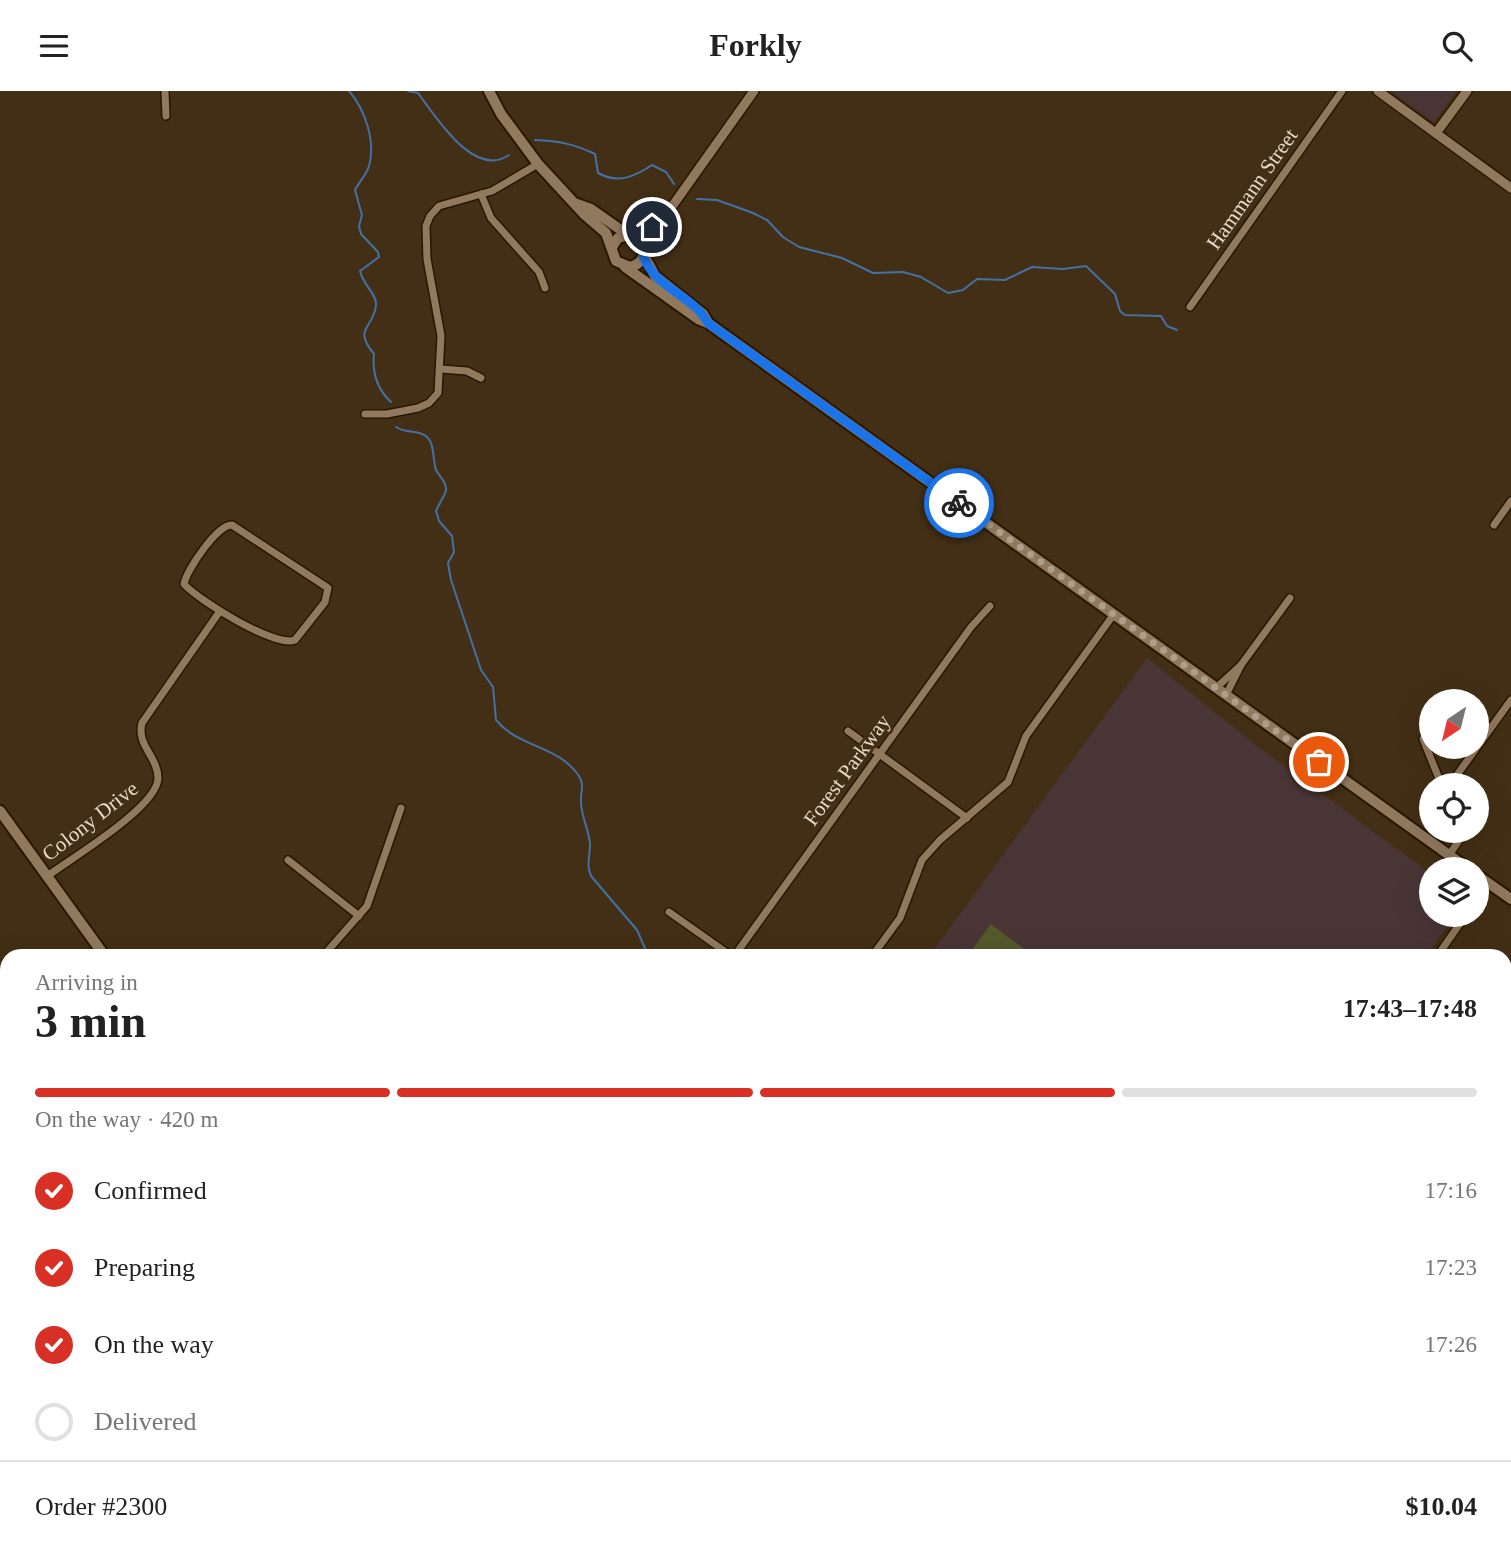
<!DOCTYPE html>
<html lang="en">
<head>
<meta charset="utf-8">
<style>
	:root { --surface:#fff; --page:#f6f6f6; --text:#222; --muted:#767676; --line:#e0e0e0; --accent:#d93025 }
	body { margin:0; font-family:"Times New Roman",serif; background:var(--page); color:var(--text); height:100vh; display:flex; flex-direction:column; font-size:26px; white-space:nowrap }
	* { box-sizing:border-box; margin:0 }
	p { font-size:23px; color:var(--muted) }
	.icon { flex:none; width:38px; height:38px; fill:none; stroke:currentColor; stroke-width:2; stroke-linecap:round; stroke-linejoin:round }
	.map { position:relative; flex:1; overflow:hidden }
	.side { position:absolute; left:0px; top:858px; width:1512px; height:618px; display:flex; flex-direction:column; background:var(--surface); border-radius:21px 21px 0 0; box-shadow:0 7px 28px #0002 }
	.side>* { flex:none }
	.needle { width:46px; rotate:215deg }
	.controls { position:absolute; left:1419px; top:598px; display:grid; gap:14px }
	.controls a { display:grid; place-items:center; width:70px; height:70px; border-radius:50%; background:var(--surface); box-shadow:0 7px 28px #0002; font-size:35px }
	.pin { position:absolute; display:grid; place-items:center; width:60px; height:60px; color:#fff; margin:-30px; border:4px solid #fff; border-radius:50%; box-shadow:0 2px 7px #0007 }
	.courier { position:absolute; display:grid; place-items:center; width:70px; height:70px; margin:-35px; border:5px solid #1a73e8; border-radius:50%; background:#fff; color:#222; box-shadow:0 2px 9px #0007 }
	.overview em { font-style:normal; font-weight:800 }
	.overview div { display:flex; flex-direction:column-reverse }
	.overview { display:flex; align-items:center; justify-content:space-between; height:119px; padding:0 35px }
	h1 { font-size:46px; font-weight:800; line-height:52px }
	.bar { display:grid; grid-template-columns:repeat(4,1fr); gap:10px 7px; align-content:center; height:84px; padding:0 35px }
	.bar i { height:9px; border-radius:5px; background:var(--line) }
	.bar .active { background:var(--accent) }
	.bar p { grid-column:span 4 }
	.line { display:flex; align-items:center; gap:18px; padding:0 35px; border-top:2px solid var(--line) }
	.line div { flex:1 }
	ol { padding:0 35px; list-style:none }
	li { display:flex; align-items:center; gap:21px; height:77px }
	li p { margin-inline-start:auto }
	li .icon { padding:7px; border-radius:50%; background:var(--accent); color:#fff; stroke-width:4 }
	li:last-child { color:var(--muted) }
	li i { width:38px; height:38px; border:4px solid var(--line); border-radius:50% }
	header { display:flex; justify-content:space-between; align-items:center; height:91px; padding:0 35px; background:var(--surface); font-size:32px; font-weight:800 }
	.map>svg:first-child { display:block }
	.education { fill:#4a3536 }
	.green { fill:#54592c }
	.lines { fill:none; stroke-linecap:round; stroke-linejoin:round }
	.stream { stroke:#4471a4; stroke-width:2 }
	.minor-casing { stroke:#291700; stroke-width:10 }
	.tertiary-casing { stroke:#291700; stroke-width:12 }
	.secondary-casing { stroke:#291700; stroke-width:14 }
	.minor { stroke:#91795e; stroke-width:7 }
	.tertiary { stroke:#91795e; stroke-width:9 }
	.secondary { stroke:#91795e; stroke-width:10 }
	.done { stroke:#ae9e8c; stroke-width:7; stroke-dasharray:0 12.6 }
	.route { stroke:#1a73e8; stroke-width:9 }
	.labels { text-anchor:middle; stroke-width:6; stroke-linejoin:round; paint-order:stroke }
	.street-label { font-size:21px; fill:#e7dacc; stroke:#432f15 }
</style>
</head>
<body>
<header><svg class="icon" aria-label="menu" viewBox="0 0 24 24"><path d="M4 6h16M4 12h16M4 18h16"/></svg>Forkly<svg class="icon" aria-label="search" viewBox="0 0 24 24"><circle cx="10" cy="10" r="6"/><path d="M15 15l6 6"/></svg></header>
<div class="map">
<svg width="1511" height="1475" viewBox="0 0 1511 1475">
	<rect width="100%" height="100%" fill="#432f15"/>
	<g class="education">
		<polygon points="1391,0 1456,0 1434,31"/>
		<polygon points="1147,567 1257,655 1431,783 1432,824 1456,824 1426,864 930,864"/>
	</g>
	<g class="green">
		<polygon points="991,833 1032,864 968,864"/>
		<polygon points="1058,1468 1301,1468 1301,1472 1299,1475 1053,1475"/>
	</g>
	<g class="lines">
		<g class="stream">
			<path d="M 349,0 C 365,18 376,51 369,75 C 367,83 359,91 355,99 L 362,124 L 359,135 L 361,143 L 378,161 L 379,166 L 360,180 C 363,194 377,203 376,214 C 374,238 352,236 374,263 C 372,282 377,298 391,311"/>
			<path d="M 408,0 L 418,2 C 436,26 474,88 509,64"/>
			<path d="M 535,49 C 559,50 574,53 595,63 L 598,82 C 618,93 634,86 652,74 L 666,81 L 674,93"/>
			<polyline points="697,108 717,109 753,122 767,129 783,146 799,156 842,167 873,182 903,181 921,186 948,202 963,199 977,188 1005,189 1032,176 1063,178 1086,175 1115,203 1120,220 1125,224 1161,225 1167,235 1177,239"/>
			<path d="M 396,336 C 405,342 413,339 422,343 C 436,348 432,368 436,379 C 439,385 447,391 446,399 C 445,405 438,414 436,420 L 439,430 L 452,445 L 454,461 L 448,472 L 451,489 L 481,579 L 493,596 L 496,629 C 519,657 558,654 579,685 C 585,694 580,702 581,711 C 581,725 589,739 590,753 C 590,766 586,773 591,785 L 637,839 L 648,864"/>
			<polyline points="0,1134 7,1133"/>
			<polyline points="0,1424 7,1424"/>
			<polyline points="595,1475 598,1468"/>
		</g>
		<defs>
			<g id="minor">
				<polyline points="165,0 166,25"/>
				<polyline points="481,103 491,127 539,181 545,197"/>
				<polyline points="1190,216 1342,0"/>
				<polyline points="441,278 467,280 481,287"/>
				<polyline points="365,323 387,323 418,317 429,312 438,302 441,245 427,168 426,135 430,125 439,115 492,100 538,73"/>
				<path d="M 232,434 L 328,497 L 325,511 L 295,549 C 275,557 198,509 184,493 C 187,478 218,433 232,434 Z"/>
				<polyline points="1494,434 1511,410"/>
				<polyline points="1216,597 1241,574 1290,507"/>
				<polyline points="1226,604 1241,574"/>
				<polyline points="848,640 967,727"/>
				<polyline points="1423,648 1442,695"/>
				<polyline points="1449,695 1511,609"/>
				<polyline points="1449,764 1458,751 1460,740"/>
				<polyline points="288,769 359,825"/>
				<path d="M 46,786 C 70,768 158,716 158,687 C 158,666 136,654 142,632 L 220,520"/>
				<polyline points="1477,809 1489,792"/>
				<polyline points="669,821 730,864"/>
				<polyline points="324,864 367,815 401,717"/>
				<polyline points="735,864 971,536 990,515"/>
				<polyline points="873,864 900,827 922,769 940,749 1008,691 1026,645 1114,523"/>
				<polyline points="1438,864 1466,824"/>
				<polyline points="0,995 7,990"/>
				<polyline points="1505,1084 1511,1089"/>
				<polyline points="0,1358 7,1356"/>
				<polyline points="1320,1468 1328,1475"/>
			</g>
			<g id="tertiary">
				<polyline points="1378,0 1511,97"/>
				<polyline points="1436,42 1467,0"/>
				<polyline points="631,144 659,132"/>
				<polyline points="644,161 661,131 754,0"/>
				<polyline points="1505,1199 1511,1190"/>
				<polyline points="216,1475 217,1468"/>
				<polyline points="1309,1475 1314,1468"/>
			</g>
			<g id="secondary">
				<path d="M 489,0 L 501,23 L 538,73 L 585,124 L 606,142 L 616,170 L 630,176 C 642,173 647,163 642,152 L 631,144 L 618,147 L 612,156"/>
				<polyline points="577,113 591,118 628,144"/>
				<polyline points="644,164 655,185 703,223 707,230"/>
				<polyline points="625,176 698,228 708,232 1470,779"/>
				<polyline points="0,720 104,864"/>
				<polyline points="1477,784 1511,808"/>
				<polyline points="712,1468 719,1475"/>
			</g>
		</defs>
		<use href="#minor" class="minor-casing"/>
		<use href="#tertiary" class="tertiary-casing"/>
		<use href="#secondary" class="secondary-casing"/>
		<use href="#minor" class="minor"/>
		<use href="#tertiary" class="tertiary"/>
		<use href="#secondary" class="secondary"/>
	</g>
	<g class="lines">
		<polyline class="done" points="959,412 1319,671"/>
		<path class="route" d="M 652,136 L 661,131 L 643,164 C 654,197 693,204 708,232 L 959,412"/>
	</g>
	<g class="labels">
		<g class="street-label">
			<text transform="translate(1252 98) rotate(-55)" y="7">Hammann Street</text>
			<text transform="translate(847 679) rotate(-54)" y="7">Forest Parkway</text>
			<text transform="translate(90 730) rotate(-38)" y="7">Colony Drive</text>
		</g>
	</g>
</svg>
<div class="controls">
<a><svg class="needle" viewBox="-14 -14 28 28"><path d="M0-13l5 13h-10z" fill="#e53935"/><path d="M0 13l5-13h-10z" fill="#767676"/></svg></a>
<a><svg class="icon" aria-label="locate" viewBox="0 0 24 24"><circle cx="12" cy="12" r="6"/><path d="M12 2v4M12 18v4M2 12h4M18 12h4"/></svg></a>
<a><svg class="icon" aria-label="layers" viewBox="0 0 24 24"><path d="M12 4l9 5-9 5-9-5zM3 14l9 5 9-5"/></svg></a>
</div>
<div class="pin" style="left:1319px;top:671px;background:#ea580c"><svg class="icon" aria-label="bag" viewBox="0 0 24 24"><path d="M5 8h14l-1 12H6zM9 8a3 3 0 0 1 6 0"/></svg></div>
<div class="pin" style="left:652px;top:136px;background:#1f2937"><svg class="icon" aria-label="home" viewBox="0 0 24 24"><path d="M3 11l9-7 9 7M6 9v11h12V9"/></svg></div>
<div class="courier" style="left:959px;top:412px"><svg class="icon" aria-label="bike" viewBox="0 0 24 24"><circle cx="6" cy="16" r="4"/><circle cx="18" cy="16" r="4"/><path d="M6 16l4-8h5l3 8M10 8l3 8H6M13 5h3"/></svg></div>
<section class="side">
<div class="overview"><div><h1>3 min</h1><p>Arriving in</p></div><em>17:43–17:48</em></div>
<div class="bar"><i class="active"></i><i class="active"></i><i class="active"></i><i></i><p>On the way · 420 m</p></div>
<ol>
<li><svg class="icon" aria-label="check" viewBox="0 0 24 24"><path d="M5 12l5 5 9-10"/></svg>Confirmed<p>17:16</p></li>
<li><svg class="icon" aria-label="check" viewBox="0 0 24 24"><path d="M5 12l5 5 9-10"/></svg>Preparing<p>17:23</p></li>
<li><svg class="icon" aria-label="check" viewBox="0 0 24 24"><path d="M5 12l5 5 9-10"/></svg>On the way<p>17:26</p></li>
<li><i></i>Delivered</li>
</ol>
<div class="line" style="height:91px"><div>Order #2300</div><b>$10.04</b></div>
</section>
</div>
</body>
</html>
